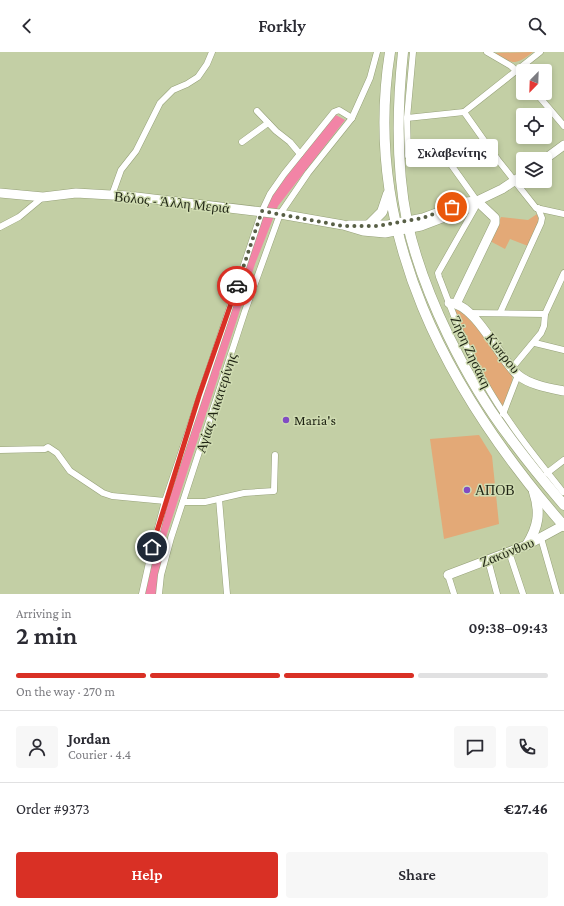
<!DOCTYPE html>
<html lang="en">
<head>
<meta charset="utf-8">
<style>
	:root { --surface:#fff; --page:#f7f7f7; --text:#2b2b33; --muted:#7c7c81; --line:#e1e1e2; --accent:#d93025 }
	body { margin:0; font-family:"Crimson Pro",serif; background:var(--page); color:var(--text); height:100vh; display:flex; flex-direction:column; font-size:15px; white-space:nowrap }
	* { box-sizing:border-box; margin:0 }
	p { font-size:13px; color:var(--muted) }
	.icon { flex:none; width:22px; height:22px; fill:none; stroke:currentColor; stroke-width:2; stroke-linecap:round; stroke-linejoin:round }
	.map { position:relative; height:542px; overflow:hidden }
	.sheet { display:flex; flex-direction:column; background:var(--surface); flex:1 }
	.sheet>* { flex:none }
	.needle { width:26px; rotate:203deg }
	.fabs { position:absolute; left:516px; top:12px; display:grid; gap:8px }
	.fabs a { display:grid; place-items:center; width:36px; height:36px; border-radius:4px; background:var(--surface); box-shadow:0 2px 6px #0003; font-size:20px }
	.pin { position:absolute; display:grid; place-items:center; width:34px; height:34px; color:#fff; margin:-17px; border:2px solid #fff; border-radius:50%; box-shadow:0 1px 4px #0007 }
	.courier { position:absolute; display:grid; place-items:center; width:40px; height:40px; margin:-20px; border:3px solid #d93025; border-radius:50%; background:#fff; color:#222; box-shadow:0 1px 5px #0007 }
	.bubble { position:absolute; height:28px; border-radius:4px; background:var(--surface); box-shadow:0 2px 6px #0003; font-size:13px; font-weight:600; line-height:28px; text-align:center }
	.overview em { font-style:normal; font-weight:600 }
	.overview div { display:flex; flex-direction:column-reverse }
	.overview { display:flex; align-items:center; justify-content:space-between; height:68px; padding:0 16px }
	h1 { font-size:26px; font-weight:600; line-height:30px }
	.bar { display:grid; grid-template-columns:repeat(4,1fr); gap:6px 4px; align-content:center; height:48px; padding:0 16px }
	.bar i { height:5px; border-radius:3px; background:var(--line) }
	.bar .current { background:var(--accent) }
	.bar p { grid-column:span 4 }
	.line { display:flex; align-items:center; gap:10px; padding:0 16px; border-top:1px solid var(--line) }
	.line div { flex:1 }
	.round { display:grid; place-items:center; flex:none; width:42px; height:42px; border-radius:4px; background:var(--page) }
	.action { display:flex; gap:8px; margin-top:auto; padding:8px 16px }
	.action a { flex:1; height:46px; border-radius:4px; background:var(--accent); color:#fff; font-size:16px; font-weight:600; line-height:46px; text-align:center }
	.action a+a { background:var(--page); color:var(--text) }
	header { display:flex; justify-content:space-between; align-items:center; height:52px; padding:0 16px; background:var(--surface); font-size:18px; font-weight:600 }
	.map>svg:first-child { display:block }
	.green { fill:#e3a977 }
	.water { fill:#f284a6 }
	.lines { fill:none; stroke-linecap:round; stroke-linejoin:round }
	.street-casing { stroke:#96a179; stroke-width:7 }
	.secondary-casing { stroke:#96a179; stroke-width:10 }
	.primary-casing { stroke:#96a179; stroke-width:11 }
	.street { stroke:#fff; stroke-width:6 }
	.secondary { stroke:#fff; stroke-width:9 }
	.primary { stroke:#fff; stroke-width:10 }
	.done { stroke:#585f46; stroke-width:4; stroke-dasharray:0 7.2 }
	.route { stroke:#d93025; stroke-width:5 }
	.poi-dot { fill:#814cc3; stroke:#d0dcb2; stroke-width:1.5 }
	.labels { text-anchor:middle; stroke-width:3; stroke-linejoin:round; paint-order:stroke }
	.street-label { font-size:14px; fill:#1e2313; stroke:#d0dcb2 }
	.poi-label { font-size:14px; fill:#1e2313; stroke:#d0dcb2; text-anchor:start }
</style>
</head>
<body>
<header><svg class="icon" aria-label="back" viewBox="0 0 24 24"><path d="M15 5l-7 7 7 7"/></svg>Forkly<svg class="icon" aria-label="search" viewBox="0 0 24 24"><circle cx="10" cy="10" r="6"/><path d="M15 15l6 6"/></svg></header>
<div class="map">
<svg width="564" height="542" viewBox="0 0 564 542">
	<rect width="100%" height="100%" fill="#c3cfa5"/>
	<g class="green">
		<path d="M 533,0 C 515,14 513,12 495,1 Z"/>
		<polygon points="537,162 539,168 528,194 510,187 505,197 490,189 501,165 528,168"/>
		<path d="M 459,257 C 472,269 508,307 512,324 C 514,334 506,348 502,357 L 473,304 L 455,258 Z"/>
		<polygon points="479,383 492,404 499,472 444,487 430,387"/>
	</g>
	<polygon class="water" points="334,62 345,68 278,154 255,212 165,488 156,542 145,542 162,470 267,150"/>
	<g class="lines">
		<defs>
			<g id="street">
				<path d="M 413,0 L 407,66 L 408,104 L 442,100 L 477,149 L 475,156 L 438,221 L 439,225 C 453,261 466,298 485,331 C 507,370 535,405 563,440"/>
				<polyline points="487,0 511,14 523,25"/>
				<polyline points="536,41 564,74"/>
				<polyline points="257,59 276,79 290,90 300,102"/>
				<polyline points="464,60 540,0"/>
				<polyline points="407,66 464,60 498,108 536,156 564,162"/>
				<polyline points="242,90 268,71"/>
				<polyline points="112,143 121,118 136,99 160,51 173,38 187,32 198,25 207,12 212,0"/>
				<polyline points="0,175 19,165 43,145"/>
				<polyline points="468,261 545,262"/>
				<polyline points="500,261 541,171 542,166 538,156"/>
				<polyline points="535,291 564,298"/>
				<polyline points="512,316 541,281 544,274 545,262 564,221"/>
				<polyline points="503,362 518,323"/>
				<polyline points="0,398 45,397 48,395 57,401 70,419 103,441 112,444 165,449"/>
				<polyline points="547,421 564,408"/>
				<polyline points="219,447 227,542"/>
				<polyline points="183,450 205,450 244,441 274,439 275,403"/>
				<polyline points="541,486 557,542"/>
				<polyline points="509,500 523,542"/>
				<polyline points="488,508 497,542"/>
				<polyline points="448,523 454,542"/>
				<polyline points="142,542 150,506 165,449 262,159 270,142 284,122 334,60 339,58 352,66"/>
				<polyline points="159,542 161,523 171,486 245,259 280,162 308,121 352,66 370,26 377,0"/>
			</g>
			<g id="secondary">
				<polyline points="545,107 564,93"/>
				<polyline points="0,141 43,145 76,141 128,144 280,162 343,173 363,179 385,181 421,174 471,155 477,149 502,137 523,123"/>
				<polyline points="349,173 388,173 423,166 466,150 477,149"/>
				<path d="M 449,251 C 475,250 500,308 518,323 C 530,333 549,336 564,339"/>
				<polyline points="456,252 495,171 495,166 477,149"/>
				<polyline points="448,523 527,493 564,473"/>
			</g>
			<g id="primary">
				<path d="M 390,0 C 361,182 448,341 564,474"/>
				<path d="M 403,0 C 397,56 396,114 407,169 C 423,242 466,328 511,387 C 528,410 546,432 564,453"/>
				<polyline points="369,173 382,160 388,142"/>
				<path d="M 527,493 C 538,475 541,461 534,440"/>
			</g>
		</defs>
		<use href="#street" class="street-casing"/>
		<use href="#secondary" class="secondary-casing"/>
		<use href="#primary" class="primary-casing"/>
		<use href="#street" class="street"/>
		<use href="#secondary" class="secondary"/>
		<use href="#primary" class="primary"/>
	</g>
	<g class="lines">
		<polyline class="done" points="237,234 262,159 343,174 378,174 423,166 452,155"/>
		<polyline class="route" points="152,495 199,344 237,234"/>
	</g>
	<g class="poi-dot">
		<circle cx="286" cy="368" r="4"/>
		<circle cx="467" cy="438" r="4"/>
	</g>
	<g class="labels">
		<g class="street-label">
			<text transform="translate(172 150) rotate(6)" y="5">Βόλος - Άλλη Μεριά</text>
			<text transform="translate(471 300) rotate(65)" y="5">Ζήση Ζησάκη</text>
			<text transform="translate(503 301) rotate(52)" y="5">Κύπρου</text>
			<text transform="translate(216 351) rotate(-72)" y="5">Αγίας Αικατερίνης</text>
			<text transform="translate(507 500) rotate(-22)" y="5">Ζακύνθου</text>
		</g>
		<g class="poi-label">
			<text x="294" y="373">Maria's</text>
			<text x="475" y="443">ΑΠΟΒ</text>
		</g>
	</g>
</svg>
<div class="fabs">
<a><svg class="needle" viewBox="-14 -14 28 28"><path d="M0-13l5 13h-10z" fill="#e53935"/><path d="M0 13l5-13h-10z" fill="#7c7c81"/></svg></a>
<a><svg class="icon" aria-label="locate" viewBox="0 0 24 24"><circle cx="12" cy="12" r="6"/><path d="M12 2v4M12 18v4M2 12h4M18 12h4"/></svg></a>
<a><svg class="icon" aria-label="layers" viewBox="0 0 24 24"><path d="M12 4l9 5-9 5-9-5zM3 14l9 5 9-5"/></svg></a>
</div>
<div class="pin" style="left:452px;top:155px;background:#ea580c"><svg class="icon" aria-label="bag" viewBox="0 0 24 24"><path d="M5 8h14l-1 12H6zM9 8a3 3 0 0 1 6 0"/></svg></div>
<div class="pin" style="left:152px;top:495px;background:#1f2937"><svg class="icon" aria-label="home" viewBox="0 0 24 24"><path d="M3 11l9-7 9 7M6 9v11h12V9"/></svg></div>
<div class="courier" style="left:237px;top:234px"><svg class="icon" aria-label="car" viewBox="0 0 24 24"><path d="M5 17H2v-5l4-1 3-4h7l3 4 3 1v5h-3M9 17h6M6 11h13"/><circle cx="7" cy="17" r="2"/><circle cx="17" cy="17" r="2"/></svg></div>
<div class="bubble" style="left:406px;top:87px;width:92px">Σκλαβενίτης</div>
</div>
<section class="sheet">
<div class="overview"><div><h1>2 min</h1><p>Arriving in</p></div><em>09:38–09:43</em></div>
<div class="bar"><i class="current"></i><i class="current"></i><i class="current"></i><i></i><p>On the way · 270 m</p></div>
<div class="line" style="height:72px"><a class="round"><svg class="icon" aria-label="person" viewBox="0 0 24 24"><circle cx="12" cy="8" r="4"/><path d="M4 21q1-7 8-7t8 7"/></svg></a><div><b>Jordan</b><p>Courier · 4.4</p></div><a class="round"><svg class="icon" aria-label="chat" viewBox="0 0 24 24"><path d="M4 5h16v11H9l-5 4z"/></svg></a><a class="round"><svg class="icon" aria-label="phone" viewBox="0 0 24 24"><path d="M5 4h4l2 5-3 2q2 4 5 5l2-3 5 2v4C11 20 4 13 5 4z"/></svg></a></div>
<div class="line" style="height:52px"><div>Order #9373</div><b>€27.46</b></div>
<div class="action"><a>Help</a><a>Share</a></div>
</section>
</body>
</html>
